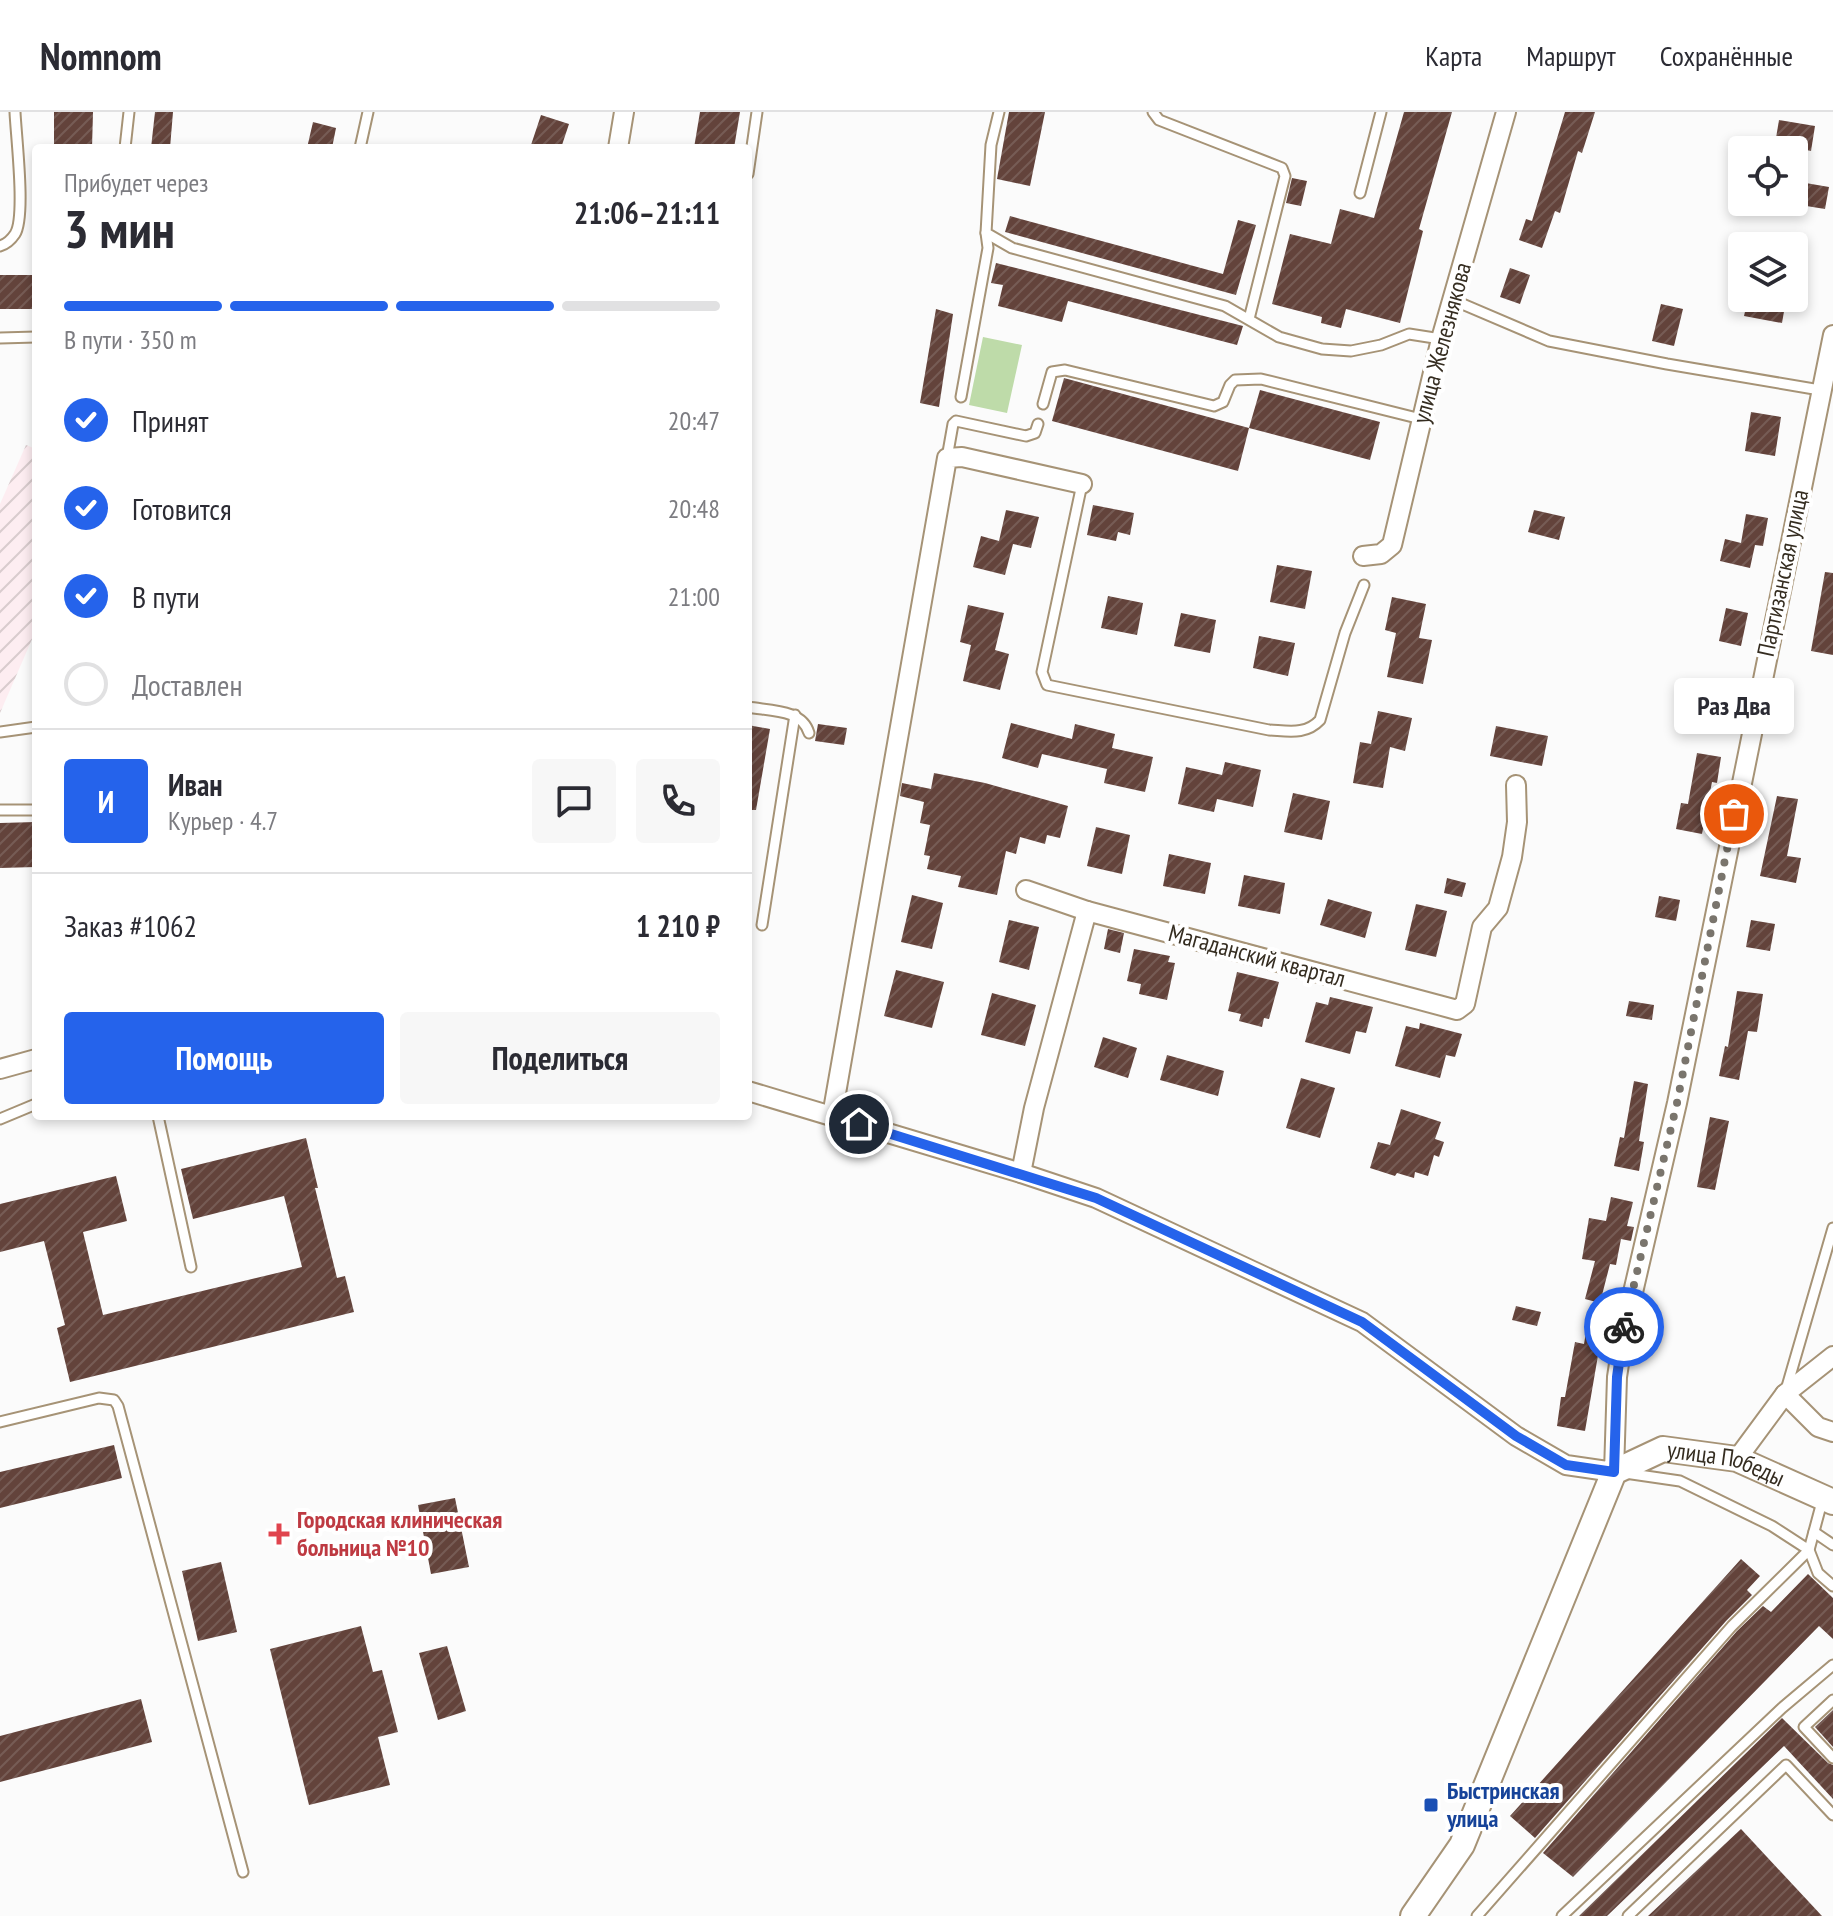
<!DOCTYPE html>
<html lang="ru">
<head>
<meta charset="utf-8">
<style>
	:root { --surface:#fff; --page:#f7f7f7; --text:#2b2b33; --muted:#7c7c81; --line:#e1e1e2; --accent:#2563eb }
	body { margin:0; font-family:"PT Sans Narrow",sans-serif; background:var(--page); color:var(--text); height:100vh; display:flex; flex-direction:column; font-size:30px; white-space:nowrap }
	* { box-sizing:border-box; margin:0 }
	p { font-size:26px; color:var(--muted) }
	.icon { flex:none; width:44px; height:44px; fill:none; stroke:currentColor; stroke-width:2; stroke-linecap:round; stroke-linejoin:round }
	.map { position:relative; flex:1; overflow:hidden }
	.sheet { position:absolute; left:32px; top:32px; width:720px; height:976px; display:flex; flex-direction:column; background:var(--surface); border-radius:8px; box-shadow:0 4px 12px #0003 }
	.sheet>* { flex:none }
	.buttons { position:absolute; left:1728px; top:24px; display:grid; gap:16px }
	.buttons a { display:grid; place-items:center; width:80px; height:80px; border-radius:8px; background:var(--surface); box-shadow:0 4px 12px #0003; font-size:40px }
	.pin { position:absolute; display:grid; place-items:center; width:68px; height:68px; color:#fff; margin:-34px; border:4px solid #fff; border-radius:50%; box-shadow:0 2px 8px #0007 }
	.courier { position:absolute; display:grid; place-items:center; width:80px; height:80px; margin:-40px; border:6px solid #2563eb; border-radius:50%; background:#fff; color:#222; box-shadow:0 2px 10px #0007 }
	.bubble { position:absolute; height:56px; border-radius:8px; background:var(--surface); box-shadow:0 4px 12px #0003; font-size:26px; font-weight:600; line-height:56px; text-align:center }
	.summary em { font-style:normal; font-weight:600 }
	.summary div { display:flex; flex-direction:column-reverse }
	.summary { display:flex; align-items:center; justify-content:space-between; height:136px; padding:0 32px }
	h1 { font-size:52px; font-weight:600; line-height:60px }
	.bar { display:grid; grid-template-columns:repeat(4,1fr); gap:12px 8px; align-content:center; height:96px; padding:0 32px }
	.bar i { height:10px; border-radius:6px; background:var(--line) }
	.bar .selected { background:var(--accent) }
	.bar p { grid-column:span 4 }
	.line { display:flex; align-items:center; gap:20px; padding:0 32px; border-top:2px solid var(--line) }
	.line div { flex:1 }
	.round { display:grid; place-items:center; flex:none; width:84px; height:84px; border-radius:8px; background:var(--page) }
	ol { padding:0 32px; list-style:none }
	li { display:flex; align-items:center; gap:24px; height:88px }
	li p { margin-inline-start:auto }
	li .icon { padding:8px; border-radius:50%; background:var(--accent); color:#fff; stroke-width:4 }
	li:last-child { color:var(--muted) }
	li i { width:44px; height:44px; border:4px solid var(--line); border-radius:50% }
	.button { display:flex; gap:16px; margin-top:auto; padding:16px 32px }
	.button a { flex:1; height:92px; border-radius:8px; background:var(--accent); color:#fff; font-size:32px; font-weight:600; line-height:92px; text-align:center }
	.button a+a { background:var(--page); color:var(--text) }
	header { display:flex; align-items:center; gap:48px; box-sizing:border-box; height:112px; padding:0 40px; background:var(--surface); border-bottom:2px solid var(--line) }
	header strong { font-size:38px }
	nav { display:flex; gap:44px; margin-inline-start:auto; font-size:28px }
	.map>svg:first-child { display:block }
	.industrial { fill:url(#industrial-furrows) }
	.pitch { fill:#bedba9 }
	.building { fill:url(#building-hatch) }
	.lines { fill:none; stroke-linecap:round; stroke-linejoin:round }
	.service-casing { stroke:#a69376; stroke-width:13 }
	.minor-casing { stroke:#a69376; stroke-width:22 }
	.tertiary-casing { stroke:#a69376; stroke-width:28 }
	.service { stroke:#fff; stroke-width:9 }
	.minor { stroke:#fff; stroke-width:18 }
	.tertiary { stroke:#fff; stroke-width:24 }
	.done { stroke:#7a756d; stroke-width:8; stroke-dasharray:0 14.4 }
	.route { stroke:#2563eb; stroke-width:10 }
	.health-dot { fill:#e0444e; stroke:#fff; stroke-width:3 }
	.transit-dot { fill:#1a4fb4; stroke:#fff; stroke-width:3 }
	.labels { text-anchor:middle; stroke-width:8; stroke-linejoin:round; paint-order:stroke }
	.street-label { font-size:24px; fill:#352d21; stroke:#fff }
	.health-label { font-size:24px; font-weight:bold; fill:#be3a42; stroke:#fff; text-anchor:start }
	.transit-label { font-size:24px; font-weight:bold; fill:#164399; stroke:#fff; text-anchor:start }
</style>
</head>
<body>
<header>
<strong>Nomnom</strong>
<nav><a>Карта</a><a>Маршрут</a><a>Сохранённые</a></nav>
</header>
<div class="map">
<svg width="1833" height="1804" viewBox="0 0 1833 1804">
	<defs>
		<pattern id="industrial-furrows" width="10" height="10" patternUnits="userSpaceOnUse" patternTransform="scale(2)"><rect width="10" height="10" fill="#fdedf1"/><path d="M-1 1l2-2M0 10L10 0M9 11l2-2" fill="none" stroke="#d9ccce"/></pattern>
		<pattern id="building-hatch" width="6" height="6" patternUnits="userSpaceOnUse" patternTransform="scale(2)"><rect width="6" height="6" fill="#63433b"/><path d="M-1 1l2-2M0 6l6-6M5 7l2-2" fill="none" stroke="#765c55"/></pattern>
	</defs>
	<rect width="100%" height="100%" fill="#fbfbfb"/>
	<polygon class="industrial" points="26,333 36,337 36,518 0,601 0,392"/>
	<polygon class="pitch" points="983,225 1022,233 1007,301 969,293"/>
	<g class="building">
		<polygon points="54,0 93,0 92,36 54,36"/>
		<polygon points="155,0 173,0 170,36 151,36"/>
		<polygon points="700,0 740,0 734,36 694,36"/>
		<polygon points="1009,0 1045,0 1030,74 997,67"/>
		<polygon points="1404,0 1452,0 1419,117 1423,119 1400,211 1346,197 1341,216 1321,211 1322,205 1272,192 1290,122 1331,132 1340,97 1374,106"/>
		<polygon points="1565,0 1595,0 1582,41 1578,39 1560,101 1555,99 1542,136 1519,128 1526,107 1532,109"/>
		<polygon points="541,3 569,12 561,36 539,36 531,33"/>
		<polygon points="1779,8 1815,14 1811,39 1775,32"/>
		<polygon points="313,10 336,16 332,36 307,36"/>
		<polygon points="1292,66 1307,69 1301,94 1286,91"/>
		<polygon points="1794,69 1829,75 1825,97 1794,92"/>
		<polygon points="1010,104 1223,162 1238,108 1256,113 1236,183 1005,120"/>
		<polygon points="996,151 1243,214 1237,233 1068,189 1062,210 998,194 1003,173 991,171"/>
		<polygon points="1510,156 1530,163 1520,192 1500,185"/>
		<rect x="0" y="163" width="36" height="34"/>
		<polygon points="1748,186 1786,188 1782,211 1744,204"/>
		<polygon points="1661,192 1683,197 1674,234 1652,229"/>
		<polygon points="936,197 953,202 939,295 920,291"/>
		<polygon points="1064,266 1249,316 1238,359 1052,309"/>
		<polygon points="1260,278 1380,310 1370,348 1249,316"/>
		<polygon points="1751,300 1781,305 1775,344 1745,339"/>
		<polygon points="1093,393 1134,401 1130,423 1118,420 1116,429 1087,423"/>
		<polygon points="1006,398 1039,405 1031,436 1013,432 1005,463 973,455 981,424 999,429"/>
		<polygon points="1534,398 1565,405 1559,428 1528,420"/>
		<polygon points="1746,402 1768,406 1763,434 1755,433 1750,456 1720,449 1725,427 1741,431"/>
		<polygon points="1277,453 1312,459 1305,497 1270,490"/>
		<polygon points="1825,460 1833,461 1833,543 1811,539"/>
		<polygon points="1108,484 1143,491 1137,523 1101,516"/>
		<polygon points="1392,485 1426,492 1419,526 1432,528 1423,572 1387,565 1396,521 1385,518"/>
		<polygon points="968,493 1004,501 995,538 1009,542 1000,578 963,569 971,533 960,530"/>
		<polygon points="1726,496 1748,501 1741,534 1719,529"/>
		<polygon points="1181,501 1216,508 1210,541 1174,534"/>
		<polygon points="1259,524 1295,531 1288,564 1253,556"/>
		<polygon points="1378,599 1412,606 1405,639 1390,635 1383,676 1353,671 1360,630 1371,632"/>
		<polygon points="1011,611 1072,627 1075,612 1115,622 1112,636 1153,645 1145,680 1104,671 1107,657 1042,642 1038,656 1002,646"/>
		<polygon points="818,612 847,616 844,633 815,629"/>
		<polygon points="748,613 770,617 756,698 748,698"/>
		<polygon points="1496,614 1548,624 1542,654 1490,644"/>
		<polygon points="1697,641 1721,645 1717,671 1712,670 1702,722 1676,717 1681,691 1688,692"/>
		<polygon points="1225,650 1261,658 1253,695 1217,687 1214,700 1178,692 1186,655 1222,663"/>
		<polygon points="934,661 985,671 1068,694 1060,726 1047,723 1045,732 1020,725 1016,742 1006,739 997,783 958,775 961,764 927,757 930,744 924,743 930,713 920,711 924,690 900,684 902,671 931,677"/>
		<polygon points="1293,681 1330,689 1322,728 1284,720"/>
		<polygon points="1777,684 1798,687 1787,744 1801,746 1796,771 1760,764"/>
		<polygon points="36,710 36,755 0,756 0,711"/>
		<polygon points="1096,715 1130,723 1122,762 1087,754"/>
		<polygon points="1169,742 1211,751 1205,782 1163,774"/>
		<polygon points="1244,763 1285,771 1280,802 1238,794"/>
		<polygon points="1447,766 1466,771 1462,785 1444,781"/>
		<polygon points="912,783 943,791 932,837 901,830"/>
		<polygon points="1659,784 1680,788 1676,809 1655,805"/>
		<polygon points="1328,787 1372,800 1365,826 1320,813"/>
		<polygon points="1416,792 1447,799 1436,845 1405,838"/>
		<polygon points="1009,808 1039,815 1029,858 999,850"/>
		<polygon points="1751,808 1775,812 1770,839 1746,835"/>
		<polygon points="1108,817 1124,821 1120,841 1104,837"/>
		<polygon points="1134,837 1170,844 1168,850 1175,851 1167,888 1139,882 1141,872 1127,869"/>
		<polygon points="896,858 944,870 932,916 884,904"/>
		<polygon points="1237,860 1279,870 1269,907 1264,906 1262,915 1239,909 1241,902 1228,899"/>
		<polygon points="1737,879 1763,882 1757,920 1748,919 1739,968 1719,964 1725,934 1728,935"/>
		<polygon points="992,881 1036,893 1025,934 981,923"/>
		<polygon points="1330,885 1373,895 1366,921 1356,919 1350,942 1305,930 1316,890 1328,893"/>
		<polygon points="1629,889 1654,893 1652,908 1626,904"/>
		<polygon points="1420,911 1462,922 1455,945 1446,943 1440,966 1395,954 1406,914 1419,917"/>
		<polygon points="1103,925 1137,936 1128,966 1094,955"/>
		<polygon points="1167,943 1224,959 1218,984 1160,968"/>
		<polygon points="1301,966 1335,976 1320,1026 1286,1016"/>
		<polygon points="1634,969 1648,972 1639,1029 1644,1030 1639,1059 1614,1054 1620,1025 1624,1026"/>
		<polygon points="1401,997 1441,1010 1435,1027 1444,1030 1439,1045 1434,1043 1428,1064 1415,1060 1414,1066 1397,1061 1395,1064 1370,1056 1378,1030 1390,1033"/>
		<polygon points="1710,1005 1729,1009 1715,1078 1697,1075"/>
		<polygon points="306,1026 318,1076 315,1076 337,1166 345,1164 354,1200 70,1270 57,1216 65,1213 44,1129 0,1140 0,1092 116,1064 127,1109 83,1120 103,1203 302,1155 284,1084 193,1107 181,1057"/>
		<polygon points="1611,1085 1633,1090 1627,1114 1634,1115 1631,1129 1621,1127 1616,1153 1610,1152 1600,1191 1585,1187 1595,1149 1582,1147 1589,1106 1606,1109"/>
		<polygon points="1516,1194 1541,1200 1537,1214 1512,1208"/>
		<polygon points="1588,1208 1611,1212 1609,1227 1601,1226 1585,1319 1557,1314 1561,1285 1565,1285 1575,1230 1584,1232"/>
		<polygon points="114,1333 122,1366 0,1396 0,1360"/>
		<polygon points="455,1386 469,1455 431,1462 418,1393"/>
		<polygon points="1741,1447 1760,1464 1747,1478 1752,1483 1726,1509 1535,1726 1510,1704"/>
		<polygon points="221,1450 237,1520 198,1529 182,1459"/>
		<polygon points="1808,1462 1833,1486 1833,1527 1819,1514 1573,1765 1543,1741 1737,1519 1763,1494 1771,1500"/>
		<polygon points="361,1514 373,1560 382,1558 398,1620 378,1625 390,1673 309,1693 270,1537"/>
		<polygon points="447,1534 466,1599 438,1608 419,1541"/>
		<polygon points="141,1587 152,1630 0,1670 0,1624"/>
		<polygon points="1833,1598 1833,1635 1815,1615"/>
		<polygon points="1782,1606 1828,1651 1833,1653 1833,1687 1784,1634 1607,1804 1579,1804"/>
		<polygon points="1741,1717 1822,1804 1648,1804"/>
	</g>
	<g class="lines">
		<defs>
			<g id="service">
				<polyline points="999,0 991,33 986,121 1012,136 1225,194 1279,225 1322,237 1351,239 1381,233 1409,222 1441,227"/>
				<polyline points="1153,0 1159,8 1282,56 1285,64 1249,207"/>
				<polyline points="125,36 129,0"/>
				<polyline points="360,36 368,0"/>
				<polyline points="748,62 757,0"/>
				<polyline points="1360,81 1381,0"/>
				<path d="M 0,134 C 7,132 11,128 15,122 C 26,105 16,24 15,0"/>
				<polyline points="1453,188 1549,229 1667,252 1820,278"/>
				<polyline points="0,226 36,225"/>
				<polyline points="961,285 988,136 986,121"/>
				<polyline points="1043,292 1052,260 1065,258 1214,294 1223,290 1230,273 1235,268 1261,267 1421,307"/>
				<polyline points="947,346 953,312 956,309 1026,324 1035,321 1038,312"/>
				<path d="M 1082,372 L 1042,560 L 1047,573 L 1269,618 C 1289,619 1306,623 1320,608 L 1345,521 L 1364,473"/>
				<path d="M 748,595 C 770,599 802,597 809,621"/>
				<polyline points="0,620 36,615"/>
				<polyline points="0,698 36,698"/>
				<polyline points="762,813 795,603"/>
				<polyline points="158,1004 191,1155"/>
				<polyline points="0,1007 36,992"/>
				<polyline points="1786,1278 1833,1116"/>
				<polyline points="0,1310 99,1286 114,1288 118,1294 243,1760"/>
				<polyline points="1625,1361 1680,1369 1772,1414 1809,1438 1818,1461 1833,1474"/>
				<polyline points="1814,1420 1833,1433"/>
				<polyline points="1833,1588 1804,1615 1833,1646"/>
				<polyline points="1477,1804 1732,1514 1809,1438 1823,1386"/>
				<polyline points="1562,1804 1782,1596 1833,1553"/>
				<polyline points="1628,1804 1786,1653 1833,1703"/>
			</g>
			<g id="minor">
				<polyline points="618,36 624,0"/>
				<polyline points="1363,444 1381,442 1392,433 1441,227 1506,0"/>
				<polyline points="1026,778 1087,799"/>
				<polyline points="0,957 36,947"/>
				<polyline points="748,979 1021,1061 1096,1086 1362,1210 1516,1324 1566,1353 1614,1360 1617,1265 1624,1219 1677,991 1833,223"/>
				<polyline points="832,1004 947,346 962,345 1082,372"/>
				<polyline points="1021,1061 1034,996 1087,799 1457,898 1465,892 1482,815 1498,796 1512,745 1517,710 1516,673"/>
				<polyline points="1785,1282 1818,1315 1833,1320"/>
				<polyline points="1737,1347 1785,1282 1833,1244"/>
			</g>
			<g id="tertiary">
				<path id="s1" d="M 1413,1804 L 1462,1733 L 1614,1360 L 1663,1337 L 1737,1347 L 1833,1390"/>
			</g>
		</defs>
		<use href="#service" class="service-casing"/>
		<use href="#minor" class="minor-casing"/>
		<use href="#tertiary" class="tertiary-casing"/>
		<use href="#service" class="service"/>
		<use href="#minor" class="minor"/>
		<use href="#tertiary" class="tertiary"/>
	</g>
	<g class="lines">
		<polyline class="done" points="1624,1215 1677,991 1734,702"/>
		<polyline class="route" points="859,1012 1096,1086 1362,1210 1516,1324 1566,1353 1614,1360 1617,1265 1624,1215"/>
	</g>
	<path class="health-dot" d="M275 1410h8v8h8v8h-8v8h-8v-8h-8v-8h8z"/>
	<rect class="transit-dot" x="1423" y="1685" width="16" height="16" rx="4"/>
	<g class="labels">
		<g class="street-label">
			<text transform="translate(1442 231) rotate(-75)" y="8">улица Железнякова</text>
			<text transform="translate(1783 461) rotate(-78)" y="8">Партизанская улица</text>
			<text transform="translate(1257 844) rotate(15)" y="8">Магаданский квартал</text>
			<text dy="8" stroke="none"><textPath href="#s1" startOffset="608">улица Победы</textPath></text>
		</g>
		<g class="health-label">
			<text x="297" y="1416">Городская клиническая<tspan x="297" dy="28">больница №10</tspan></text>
		</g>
		<g class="transit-label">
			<text x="1447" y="1687">Быстринская<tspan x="1447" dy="28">улица</tspan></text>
		</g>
	</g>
</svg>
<div class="buttons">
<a><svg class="icon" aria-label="locate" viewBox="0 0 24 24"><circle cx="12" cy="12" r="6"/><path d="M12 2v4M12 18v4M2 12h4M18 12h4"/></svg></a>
<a><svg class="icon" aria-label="layers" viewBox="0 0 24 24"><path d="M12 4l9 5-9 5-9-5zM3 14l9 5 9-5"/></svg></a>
</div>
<div class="pin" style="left:1734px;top:702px;background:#ea580c"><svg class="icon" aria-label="bag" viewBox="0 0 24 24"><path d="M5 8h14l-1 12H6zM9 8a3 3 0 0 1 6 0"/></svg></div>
<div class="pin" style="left:859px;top:1012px;background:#1f2937"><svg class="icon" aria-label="home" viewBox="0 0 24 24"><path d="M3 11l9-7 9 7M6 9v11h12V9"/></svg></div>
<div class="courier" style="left:1624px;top:1215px"><svg class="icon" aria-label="bike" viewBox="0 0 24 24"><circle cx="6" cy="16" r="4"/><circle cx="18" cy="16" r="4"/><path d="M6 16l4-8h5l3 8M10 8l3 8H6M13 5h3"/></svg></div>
<div class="bubble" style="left:1674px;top:566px;width:120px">Раз Два</div>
<section class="sheet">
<div class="summary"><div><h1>3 мин</h1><p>Прибудет через</p></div><em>21:06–21:11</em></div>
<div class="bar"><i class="selected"></i><i class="selected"></i><i class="selected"></i><i></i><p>В пути · 350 m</p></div>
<ol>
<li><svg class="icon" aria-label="check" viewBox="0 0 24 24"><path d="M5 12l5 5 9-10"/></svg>Принят<p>20:47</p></li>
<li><svg class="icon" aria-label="check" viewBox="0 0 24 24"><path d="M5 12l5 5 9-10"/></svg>Готовится<p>20:48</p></li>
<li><svg class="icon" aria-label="check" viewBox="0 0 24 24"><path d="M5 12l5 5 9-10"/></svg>В пути<p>21:00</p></li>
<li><i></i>Доставлен</li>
</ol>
<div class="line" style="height:144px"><b class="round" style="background:var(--accent);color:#fff">И</b><div><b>Иван</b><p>Курьер · 4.7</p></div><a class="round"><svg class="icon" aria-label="chat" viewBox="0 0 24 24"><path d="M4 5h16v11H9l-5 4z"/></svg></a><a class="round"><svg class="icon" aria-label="phone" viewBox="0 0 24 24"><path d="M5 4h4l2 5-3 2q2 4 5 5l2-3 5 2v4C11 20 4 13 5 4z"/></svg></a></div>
<div class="line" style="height:104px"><div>Заказ #1062</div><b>1 210 ₽</b></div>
<div class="button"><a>Помощь</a><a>Поделиться</a></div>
</section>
</div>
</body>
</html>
